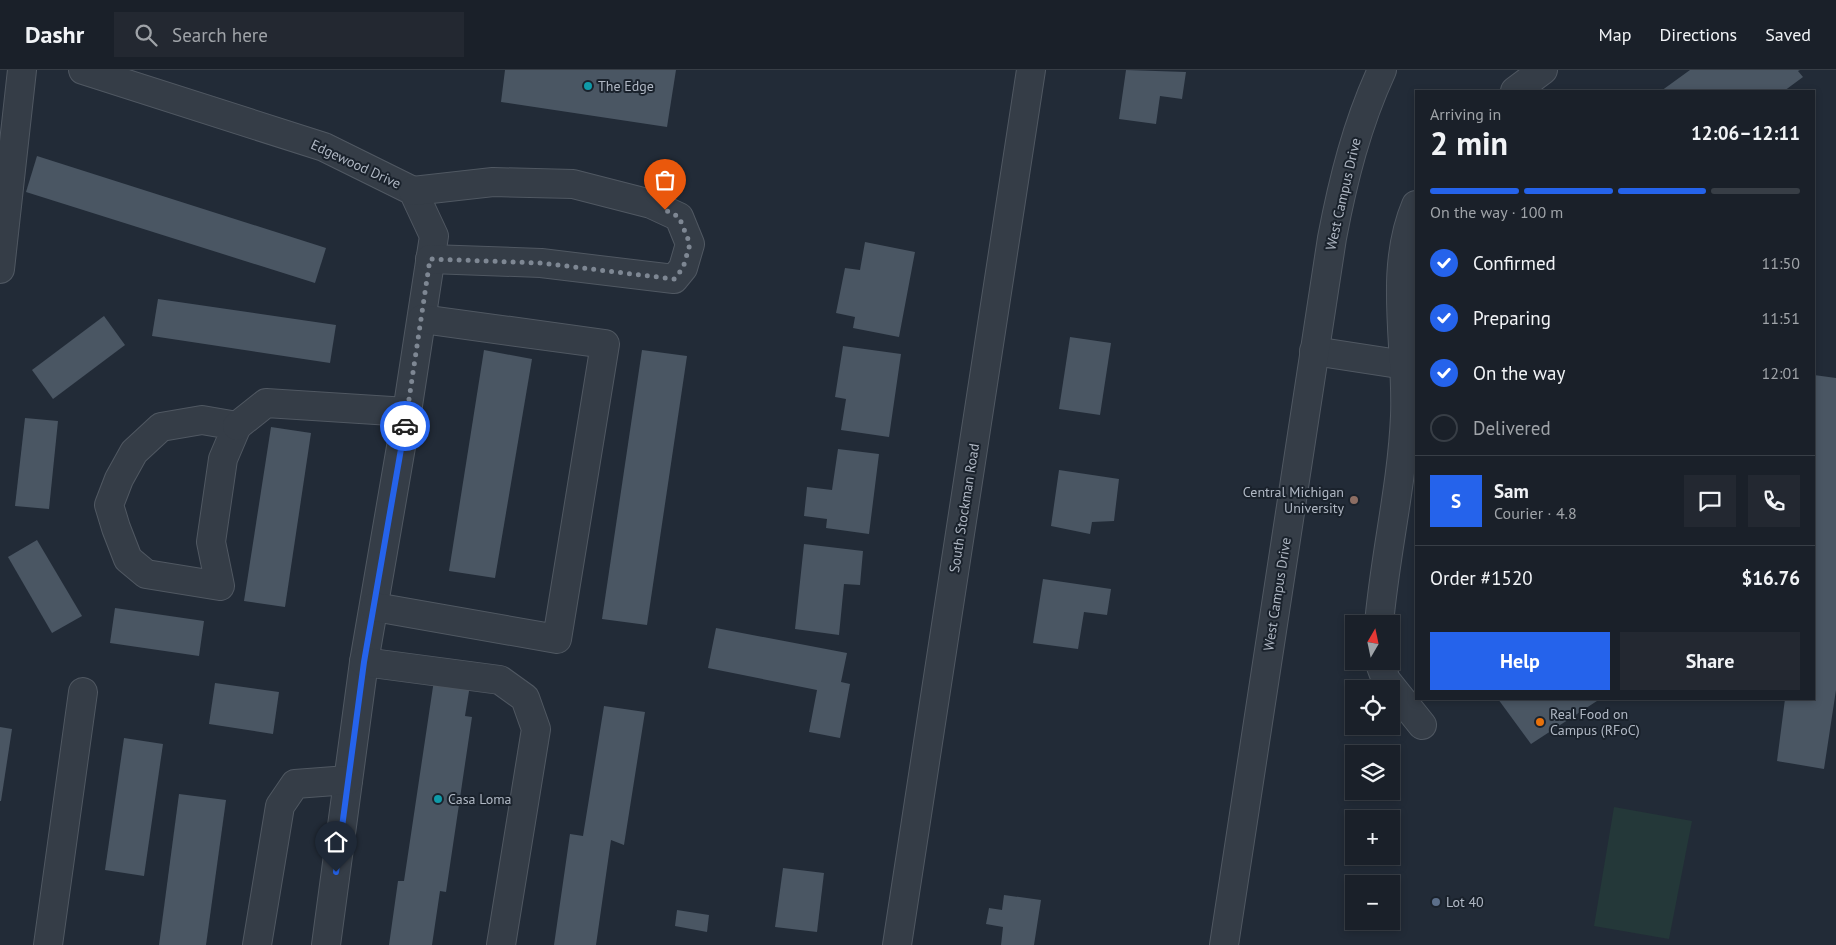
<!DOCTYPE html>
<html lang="en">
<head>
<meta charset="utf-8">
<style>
	:root { --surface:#1a2029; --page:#232831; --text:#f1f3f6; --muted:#9fa3a8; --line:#383e46; --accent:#2563eb }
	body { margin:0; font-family:"PT Sans",sans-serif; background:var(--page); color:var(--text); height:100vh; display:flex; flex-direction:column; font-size:19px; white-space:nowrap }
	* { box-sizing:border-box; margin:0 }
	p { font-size:16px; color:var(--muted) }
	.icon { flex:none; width:28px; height:28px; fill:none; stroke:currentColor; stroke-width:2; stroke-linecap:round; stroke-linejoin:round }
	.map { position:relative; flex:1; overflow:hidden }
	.sheet { position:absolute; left:1415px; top:20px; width:400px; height:610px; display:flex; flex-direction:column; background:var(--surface); border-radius:0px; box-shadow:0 2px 8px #0003,0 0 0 1px var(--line) }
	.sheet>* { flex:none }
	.needle { width:32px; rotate:9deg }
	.tools { position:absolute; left:1345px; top:545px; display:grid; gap:10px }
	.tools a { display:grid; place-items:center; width:55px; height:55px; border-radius:0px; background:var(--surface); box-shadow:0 2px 8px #0003,0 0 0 1px var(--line); font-size:25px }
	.pin { position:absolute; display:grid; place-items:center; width:42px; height:42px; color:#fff; margin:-51px -21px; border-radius:50% 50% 50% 0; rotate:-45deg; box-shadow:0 0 5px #0007 }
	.pin .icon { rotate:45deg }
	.courier { position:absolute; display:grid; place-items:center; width:50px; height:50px; margin:-25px; border:4px solid #2563eb; border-radius:50%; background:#fff; color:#222; box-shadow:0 1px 6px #0007 }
	.summary em { font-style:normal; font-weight:600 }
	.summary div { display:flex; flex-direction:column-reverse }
	.summary { display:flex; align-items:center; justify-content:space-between; height:85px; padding:0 15px }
	h1 { font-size:32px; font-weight:600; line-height:38px }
	.bar { display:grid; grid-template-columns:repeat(4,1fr); gap:8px 5px; align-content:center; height:60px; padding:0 15px }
	.bar i { height:6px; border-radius:4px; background:var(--line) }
	.bar .on { background:var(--accent) }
	.bar p { grid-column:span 4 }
	.line { display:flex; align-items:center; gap:12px; padding:0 15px; border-top:1px solid var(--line) }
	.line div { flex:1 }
	.round { display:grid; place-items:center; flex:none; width:52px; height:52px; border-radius:0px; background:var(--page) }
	ol { padding:0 15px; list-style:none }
	li { display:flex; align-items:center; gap:15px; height:55px }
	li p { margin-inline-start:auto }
	li .icon { padding:5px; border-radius:50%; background:var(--accent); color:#fff; stroke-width:4 }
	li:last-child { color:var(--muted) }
	li i { width:28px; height:28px; border:2px solid var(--line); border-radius:50% }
	.cta { display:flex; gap:10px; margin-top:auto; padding:10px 15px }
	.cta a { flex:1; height:58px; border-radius:0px; background:var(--accent); color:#fff; font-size:20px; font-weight:600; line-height:58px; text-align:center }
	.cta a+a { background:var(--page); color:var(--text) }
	header { display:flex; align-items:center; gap:30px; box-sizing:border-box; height:70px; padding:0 25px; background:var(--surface); border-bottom:1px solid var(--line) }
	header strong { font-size:24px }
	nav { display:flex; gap:28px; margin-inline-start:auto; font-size:18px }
	.search { width:350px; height:45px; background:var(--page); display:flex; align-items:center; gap:12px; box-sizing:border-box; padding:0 18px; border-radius:0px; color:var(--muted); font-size:19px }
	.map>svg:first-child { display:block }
	.green { fill:#243839 }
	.building { fill:#4a5663 }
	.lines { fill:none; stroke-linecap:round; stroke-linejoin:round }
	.minor-casing { stroke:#505862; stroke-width:30 }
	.minor { stroke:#353d47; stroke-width:28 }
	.done { stroke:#7e8793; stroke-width:5; stroke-dasharray:0 9 }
	.route { stroke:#2563eb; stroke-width:6 }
	.culture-dot { fill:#0f9aa8; stroke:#1a222c; stroke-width:2 }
	.education-dot { fill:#8d6e63; stroke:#1a222c; stroke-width:2 }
	.food-dot { fill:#e8710a; stroke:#1a222c; stroke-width:2 }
	.service-dot { fill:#5c6f8a; stroke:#1a222c; stroke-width:2 }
	.labels { text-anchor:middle; stroke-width:4; stroke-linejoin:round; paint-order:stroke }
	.poi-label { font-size:14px; fill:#b0b8c4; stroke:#1a222c; text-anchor:start }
	.street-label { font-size:14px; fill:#b0b8c4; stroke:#1a222c }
</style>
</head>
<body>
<header>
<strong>Dashr</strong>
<div class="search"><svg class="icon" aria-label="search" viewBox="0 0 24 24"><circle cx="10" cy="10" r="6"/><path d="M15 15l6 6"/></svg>Search here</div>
<nav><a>Map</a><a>Directions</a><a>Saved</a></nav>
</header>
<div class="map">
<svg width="1836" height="875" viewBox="0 0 1836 875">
	<rect width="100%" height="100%" fill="#222b37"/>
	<polygon class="green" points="1614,737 1692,751 1669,869 1594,856"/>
	<g class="building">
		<polygon points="505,0 676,0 667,57 501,32"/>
		<polygon points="1126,0 1186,2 1182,29 1160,26 1156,54 1119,49"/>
		<polygon points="1690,0 1800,0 1798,1 1803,7 1784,21 1661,21"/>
		<polygon points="37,86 326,178 315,213 26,122"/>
		<polygon points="865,172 915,182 899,267 853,258 855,247 836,243 845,198 860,200"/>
		<polygon points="158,229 336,255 330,293 152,266"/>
		<polygon points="104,246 125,275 53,329 32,300"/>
		<polygon points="1070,267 1111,273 1100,345 1059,339"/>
		<polygon points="843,276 901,284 889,367 841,360 846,329 835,327"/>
		<polygon points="484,280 532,289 495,508 449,501"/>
		<polygon points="642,280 687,286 647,555 602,549"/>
		<polygon points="1814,305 1836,308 1836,620 1824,699 1777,691 1785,629 1814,629"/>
		<polygon points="25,348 58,351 49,439 15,436"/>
		<polygon points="271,357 311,363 285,537 244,531"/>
		<polygon points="838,379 879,384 869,464 826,458 827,449 804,446 807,417 832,420"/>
		<polygon points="1059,400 1119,409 1114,451 1092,452 1090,464 1051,456"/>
		<polygon points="37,470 82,546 52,563 8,487"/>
		<polygon points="804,474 863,481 860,515 844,514 839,565 795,559"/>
		<polygon points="1043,509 1111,519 1107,545 1084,542 1078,579 1033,573"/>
		<polygon points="115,538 204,551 199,586 110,573"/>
		<polygon points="716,558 847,583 841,612 850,614 840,668 809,662 817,620 708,598"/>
		<polygon points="434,610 470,615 465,646 472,647 446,822 440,821 432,875 389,875 398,811 404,811"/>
		<polygon points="215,613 279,622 273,664 209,654"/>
		<polygon points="1498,629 1600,629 1531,674"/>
		<polygon points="604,636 645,642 624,775 611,770 596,875 554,875 570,764 583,766"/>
		<polygon points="0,657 12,659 1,731 0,731"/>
		<polygon points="124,668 163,674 144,806 105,800"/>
		<polygon points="179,724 226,730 206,875 159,875"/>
		<polygon points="783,798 824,803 817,862 775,857"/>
		<polygon points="1004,825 1041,830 1034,875 1001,875 1003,857 986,854 989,838 1002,840"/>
		<polygon points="677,840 709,845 707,862 675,856"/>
	</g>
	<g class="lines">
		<defs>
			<g id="minor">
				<polyline points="83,0 324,77 413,121 434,166 407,342 364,592 326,875"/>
				<polyline points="1515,21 1543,0"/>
				<polyline points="413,121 493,112 573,114 651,134 679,147 690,174 683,198 674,209 541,193 430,189"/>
				<polyline points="0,199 22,0"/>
				<polyline points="1314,281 1405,295"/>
				<polygon points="202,350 237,356 223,389 211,472 220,516 146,504 128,489 116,458 109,435 119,409 134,382 161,357"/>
				<polyline points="237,356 266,333 407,342"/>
				<polyline points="375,537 557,569 605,274 422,249"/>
				<path d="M 1379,554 C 1385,484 1402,416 1405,346 C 1408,277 1388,201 1416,135"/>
				<polyline points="1379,591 1386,610 1422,655"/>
				<polyline points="364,592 500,610 525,628 536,659 501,875"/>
				<polyline points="48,875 83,622"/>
				<polyline points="257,875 280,736 295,714 348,710"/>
				<polyline points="897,875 1031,0"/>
				<path d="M 1224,875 L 1332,168 C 1343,110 1357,54 1382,0"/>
			</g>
		</defs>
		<use href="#minor" class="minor-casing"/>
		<use href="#minor" class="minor"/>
	</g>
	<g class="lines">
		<polyline class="done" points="405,356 430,189 541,193 674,209 683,198 690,174 679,147 665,140"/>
		<polyline class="route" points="336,802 364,592 405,356"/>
	</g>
	<g class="culture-dot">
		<circle cx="588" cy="16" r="5"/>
		<circle cx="438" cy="729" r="5"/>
	</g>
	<circle class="education-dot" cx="1354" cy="430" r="5"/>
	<circle class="food-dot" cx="1540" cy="652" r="5"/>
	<circle class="service-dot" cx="1436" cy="832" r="5"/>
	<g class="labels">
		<g class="poi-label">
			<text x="598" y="21">The Edge</text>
			<text x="1344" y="427" text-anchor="end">Central Michigan<tspan x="1344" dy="16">University</tspan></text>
			<text x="1550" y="649">Real Food on<tspan x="1550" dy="16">Campus (RFoC)</tspan></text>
			<text x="448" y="734">Casa Loma</text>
			<text x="1446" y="837">Lot 40</text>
		</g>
		<g class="street-label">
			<text transform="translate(356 94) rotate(25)" y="5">Edgewood Drive</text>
			<text transform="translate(1343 124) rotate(-77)" y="5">West Campus Drive</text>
			<text transform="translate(964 438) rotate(-81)" y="5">South Stockman Road</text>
			<text transform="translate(1277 524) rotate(-81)" y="5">West Campus Drive</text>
		</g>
	</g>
</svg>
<div class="tools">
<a><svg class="needle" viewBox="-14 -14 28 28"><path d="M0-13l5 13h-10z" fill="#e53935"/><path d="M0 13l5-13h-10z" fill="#9fa3a8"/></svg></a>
<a><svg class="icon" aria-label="locate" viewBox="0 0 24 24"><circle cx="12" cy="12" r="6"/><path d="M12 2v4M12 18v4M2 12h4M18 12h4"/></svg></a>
<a><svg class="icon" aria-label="layers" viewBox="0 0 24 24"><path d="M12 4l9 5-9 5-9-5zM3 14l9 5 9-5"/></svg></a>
<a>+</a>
<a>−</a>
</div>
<div class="pin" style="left:665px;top:140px;background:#ea580c"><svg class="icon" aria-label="bag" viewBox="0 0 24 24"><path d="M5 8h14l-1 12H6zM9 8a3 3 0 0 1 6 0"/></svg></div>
<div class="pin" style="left:336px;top:802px;background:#1f2937"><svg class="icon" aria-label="home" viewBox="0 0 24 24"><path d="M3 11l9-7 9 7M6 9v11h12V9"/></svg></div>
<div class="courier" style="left:405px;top:356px"><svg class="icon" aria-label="car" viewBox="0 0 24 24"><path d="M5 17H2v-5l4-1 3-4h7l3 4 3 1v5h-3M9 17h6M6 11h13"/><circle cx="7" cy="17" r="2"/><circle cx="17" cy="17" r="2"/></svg></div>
<section class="sheet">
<div class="summary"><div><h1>2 min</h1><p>Arriving in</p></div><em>12:06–12:11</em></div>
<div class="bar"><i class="on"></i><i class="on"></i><i class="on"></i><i></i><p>On the way · 100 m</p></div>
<ol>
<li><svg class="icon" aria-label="check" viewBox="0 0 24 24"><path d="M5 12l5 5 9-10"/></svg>Confirmed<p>11:50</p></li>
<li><svg class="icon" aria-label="check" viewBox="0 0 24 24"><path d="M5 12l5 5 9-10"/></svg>Preparing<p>11:51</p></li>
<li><svg class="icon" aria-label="check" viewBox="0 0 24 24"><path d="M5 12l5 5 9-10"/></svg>On the way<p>12:01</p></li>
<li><i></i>Delivered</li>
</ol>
<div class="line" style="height:90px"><b class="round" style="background:var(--accent);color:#fff">S</b><div><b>Sam</b><p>Courier · 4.8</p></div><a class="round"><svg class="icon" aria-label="chat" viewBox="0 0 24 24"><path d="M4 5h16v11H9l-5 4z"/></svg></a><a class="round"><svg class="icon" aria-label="phone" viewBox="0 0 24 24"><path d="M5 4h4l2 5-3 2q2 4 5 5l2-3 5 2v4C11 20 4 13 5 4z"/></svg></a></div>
<div class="line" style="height:65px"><div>Order #1520</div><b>$16.76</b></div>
<div class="cta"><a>Help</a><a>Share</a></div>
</section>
</div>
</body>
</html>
